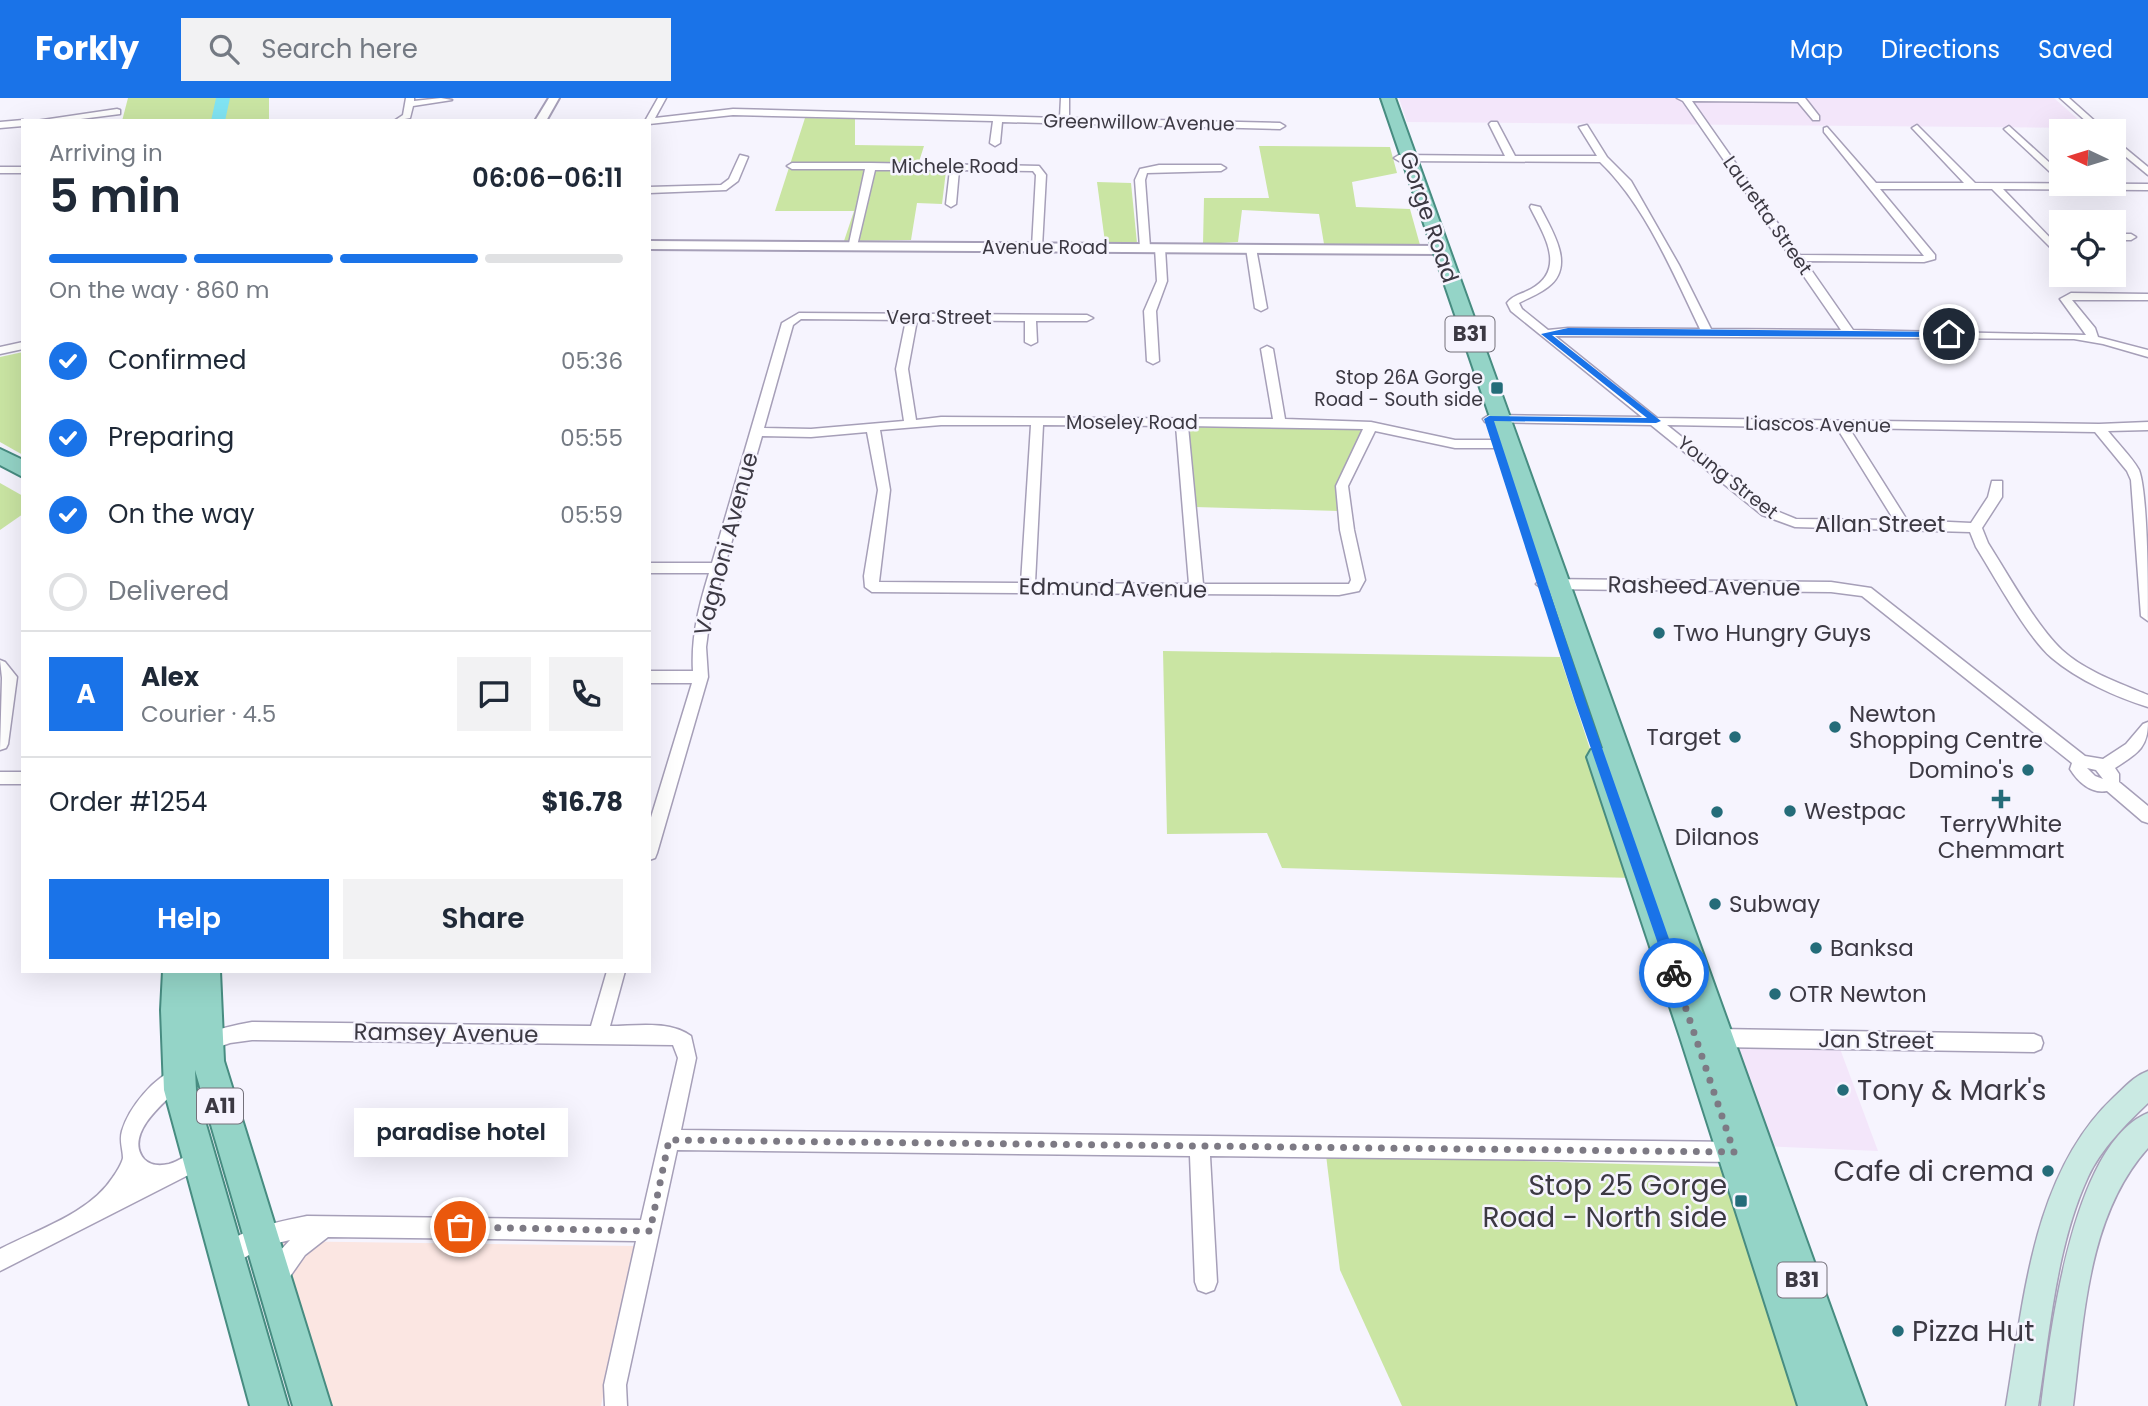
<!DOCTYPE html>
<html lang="en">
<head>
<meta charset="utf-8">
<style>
	:root { --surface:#fff; --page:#f2f2f3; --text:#1f2937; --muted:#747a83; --line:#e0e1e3; --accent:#1a73e8 }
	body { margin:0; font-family:Poppins,sans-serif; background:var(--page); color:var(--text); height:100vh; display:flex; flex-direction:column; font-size:26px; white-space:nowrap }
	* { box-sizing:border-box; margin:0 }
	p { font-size:23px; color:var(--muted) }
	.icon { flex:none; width:38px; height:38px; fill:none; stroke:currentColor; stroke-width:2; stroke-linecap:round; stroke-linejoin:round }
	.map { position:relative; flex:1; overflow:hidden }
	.side { position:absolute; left:21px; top:21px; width:630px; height:854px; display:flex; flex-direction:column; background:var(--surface); border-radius:0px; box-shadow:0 7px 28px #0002 }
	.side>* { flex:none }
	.needle { width:46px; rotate:274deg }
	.tools { position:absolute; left:2049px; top:21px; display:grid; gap:14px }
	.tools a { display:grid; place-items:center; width:77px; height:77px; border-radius:0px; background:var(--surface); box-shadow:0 7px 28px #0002; font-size:35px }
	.pin { position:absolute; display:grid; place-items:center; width:60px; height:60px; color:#fff; margin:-30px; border:4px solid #fff; border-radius:50%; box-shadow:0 2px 7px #0007 }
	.courier { position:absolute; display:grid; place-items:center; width:70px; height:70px; margin:-35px; border:5px solid #1a73e8; border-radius:50%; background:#fff; color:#222; box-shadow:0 2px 9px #0007 }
	.bubble { position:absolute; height:49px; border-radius:0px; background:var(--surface); box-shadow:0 7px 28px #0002; font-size:23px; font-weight:600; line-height:49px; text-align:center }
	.headline em { font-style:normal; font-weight:600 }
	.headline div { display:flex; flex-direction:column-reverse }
	.headline { display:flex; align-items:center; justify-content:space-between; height:119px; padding:0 28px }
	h1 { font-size:46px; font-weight:600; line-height:52px }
	.bar { display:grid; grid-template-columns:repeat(4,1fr); gap:10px 7px; align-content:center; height:84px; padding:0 28px }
	.bar i { height:9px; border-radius:5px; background:var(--line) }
	.bar .selected { background:var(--accent) }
	.bar p { grid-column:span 4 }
	.line { display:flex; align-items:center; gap:18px; padding:0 28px; border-top:2px solid var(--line) }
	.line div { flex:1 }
	.round { display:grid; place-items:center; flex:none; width:74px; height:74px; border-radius:0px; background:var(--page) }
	ol { padding:0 28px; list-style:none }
	li { display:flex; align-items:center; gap:21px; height:77px }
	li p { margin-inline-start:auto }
	li .icon { padding:7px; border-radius:50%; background:var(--accent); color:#fff; stroke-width:4 }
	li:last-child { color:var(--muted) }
	li i { width:38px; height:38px; border:4px solid var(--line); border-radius:50% }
	.action { display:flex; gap:14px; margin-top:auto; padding:14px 28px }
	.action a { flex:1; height:80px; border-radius:0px; background:var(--accent); color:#fff; font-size:28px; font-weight:600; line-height:80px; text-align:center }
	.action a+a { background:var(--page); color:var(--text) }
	header { display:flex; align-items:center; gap:42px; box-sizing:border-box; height:98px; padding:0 35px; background:var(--accent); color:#fff }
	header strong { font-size:33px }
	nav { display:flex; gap:38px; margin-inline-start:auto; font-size:24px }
	.search { width:490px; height:63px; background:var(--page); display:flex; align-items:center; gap:18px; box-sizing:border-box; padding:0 24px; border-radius:0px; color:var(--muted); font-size:26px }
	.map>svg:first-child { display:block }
	.commercial { fill:#fbe6e2 }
	.industrial { fill:#f3e6fa }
	.green { fill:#cae5a3 }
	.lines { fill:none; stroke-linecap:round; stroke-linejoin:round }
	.river { fill:#81e4f3; fill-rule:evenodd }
	.minor-casing { stroke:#a69fb8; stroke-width:3 }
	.tertiary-casing { stroke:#a69fb8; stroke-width:4 }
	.secondary-casing { stroke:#a69fb8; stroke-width:3 }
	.primary-casing { stroke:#478c81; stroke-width:4 }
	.minor { fill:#fff; fill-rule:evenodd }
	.tertiary { fill:#fff; fill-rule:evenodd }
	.secondary { fill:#caeae3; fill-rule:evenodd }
	.primary { fill:#94d4c7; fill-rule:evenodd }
	.route { fill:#1a73e8 }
	.done { stroke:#7d7a84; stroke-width:7; stroke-dasharray:0 12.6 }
	.poi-dot { fill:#246c79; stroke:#f6f4fe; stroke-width:2.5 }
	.labels { text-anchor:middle; stroke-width:5; stroke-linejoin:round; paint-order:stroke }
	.far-street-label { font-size:19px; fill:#3c3943; stroke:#f6f4fe }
	.far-poi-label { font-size:19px; fill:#3c3943; stroke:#f6f4fe; text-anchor:end }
	.shield { fill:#f6f4fe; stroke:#74717b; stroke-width:2 }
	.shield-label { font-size:21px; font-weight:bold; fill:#3c3943 }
	.street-label { font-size:23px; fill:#3c3943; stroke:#f6f4fe }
	.poi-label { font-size:23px; fill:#3c3943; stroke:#f6f4fe; text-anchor:start }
	.near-poi-label { font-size:28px; fill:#3c3943; stroke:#f6f4fe; text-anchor:start }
</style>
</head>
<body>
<header>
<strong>Forkly</strong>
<div class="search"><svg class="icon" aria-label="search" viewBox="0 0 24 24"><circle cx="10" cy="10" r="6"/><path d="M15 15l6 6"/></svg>Search here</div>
<nav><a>Map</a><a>Directions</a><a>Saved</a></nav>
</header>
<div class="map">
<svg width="2148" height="1308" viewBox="0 0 2148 1308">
	<rect width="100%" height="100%" fill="#f6f4fe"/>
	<polygon class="commercial" points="275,1143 635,1148 601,1308 329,1308"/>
	<g class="industrial">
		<polygon points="1399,0 2054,0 2088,30 1407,24"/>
		<polygon points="1726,944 1839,948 1878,1053 1760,1048"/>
	</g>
	<g class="green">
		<polygon points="128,0 269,0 269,23 122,23"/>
		<polygon points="805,20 855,21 855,47 924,48 916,73 946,73 942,106 917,105 911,142 844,143 854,113 775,113"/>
		<polygon points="1259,48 1390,49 1397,75 1352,84 1356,109 1410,111 1420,147 1324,146 1319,116 1242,112 1238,144 1203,146 1204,100 1269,100"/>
		<polygon points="1097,84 1131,85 1137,145 1105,144"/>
		<polygon points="23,254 23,357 0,344 0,259"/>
		<polygon points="1187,327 1365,330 1337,385 1339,413 1195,409"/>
		<polygon points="0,385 23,398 23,416 0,432"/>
		<polygon points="1163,553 1560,559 1632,780 1282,770 1267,735 1167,736"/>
		<polygon points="1326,1057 1726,1069 1809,1308 1402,1308 1340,1172"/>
	</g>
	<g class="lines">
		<polygon class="river" points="216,0 230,0 225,23 211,23"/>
		<defs>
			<g id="minor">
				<polygon points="406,0 414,0 414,3 441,0 452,2 413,8 410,20 394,23 403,17"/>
				<polygon points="658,0 666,0 655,20 733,11 1060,20 1061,0 1069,0 1069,20 1280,25 1285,28 1280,31 1002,24 1000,45 995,48 990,45 993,23 733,17 649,26 649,23 645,23"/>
				<path d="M 1677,0 L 1805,0 L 1819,18 L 1819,22 L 1813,22 L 1798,4 L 1692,3 L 1800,157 L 1924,158 L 1824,34 L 1824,30 L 1827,29 L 1876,85 L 1964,85 L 1914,32 L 1912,30 L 1917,27 L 1975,85 L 2148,86 L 2148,92 L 2003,91 L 2056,146 L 2056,150 L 2052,151 L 1992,91 L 1880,91 L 1935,157 L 1935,161 L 1924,164 L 1805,163 L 1853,232 L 2086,237 L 2060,201 L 2071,195 L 2148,196 L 2148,202 L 2072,202 L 2095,230 L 2098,239 L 2148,252 L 2148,259 L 2103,246 L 2074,241 L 1555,238 L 1657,320 L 2099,326 L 2148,324 L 2148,332 L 2108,333 C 2118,346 2131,358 2139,372 C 2148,396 2148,491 2148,523 L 2141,518 L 2131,382 L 2127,373 L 2095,334 L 1849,330 L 1907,422 L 1971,425 L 1988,399 L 1992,383 L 2002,383 L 2002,399 L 1982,430 L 1988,445 C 2007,475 2037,529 2062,552 C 2085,573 2119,585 2148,597 L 2148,609 C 2116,599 2078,582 2052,560 C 2027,539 1995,479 1976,449 L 1970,434 L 1795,429 L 1762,417 L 1651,327 L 1485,324 L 1483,321 L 1489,317 L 1642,319 L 1511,213 L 1507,205 C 1513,197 1522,196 1531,191 C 1567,171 1544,137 1530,109 L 1531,107 L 1540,109 C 1552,133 1576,168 1548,189 C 1539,196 1528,200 1519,205 L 1522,211 L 1548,232 L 1568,230 L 1700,231 C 1673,175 1645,107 1600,64 L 1399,63 L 1394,60 L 1399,57 L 1505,58 L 1489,26 L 1491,24 L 1497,24 L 1515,58 L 1597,58 L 1579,29 L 1587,27 L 1607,59 L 1631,83 L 1679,167 L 1711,231 L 1841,232 L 1683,3 ZM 1667,327 L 1837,330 L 1894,422 L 1796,421 L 1772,411 Z"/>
				<polygon points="2060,0 2069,0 2106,33 2097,33"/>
				<polygon points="117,11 120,12 120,16 65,23 36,23"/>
				<polygon points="23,22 25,23 23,23 23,28 0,30 0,24"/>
				<polygon points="2009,28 2062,76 2062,85 2006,33 2004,31"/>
				<polygon points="2114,41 2148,69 2148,77 2114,49"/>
				<polygon points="740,57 748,59 738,83 726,92 649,95 649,89 721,87 729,81"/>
				<polygon points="871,65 1039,68 1046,77 1042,149 1037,152 1032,149 1036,77 1033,73 959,72 956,106 951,109 946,106 950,72 875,72 857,148 848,150 865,71 792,71 787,68 792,65"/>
				<polygon points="1159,67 1221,67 1226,70 1221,73 1147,75 1145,82 1150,149 1145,152 1140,149 1135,82 1140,71"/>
				<rect x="0" y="69" width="23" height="6"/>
				<polygon points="2114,136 2131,136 2136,139 2131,142 2114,142"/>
				<polygon points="1160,147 1165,150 1167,183 1156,213 1159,263 1153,266 1147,263 1144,213 1157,183 1155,150"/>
				<polygon points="1251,147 1256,150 1267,210 1261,213 1255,210 1246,150"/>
				<path d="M 799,215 L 1087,217 L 1093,220 L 1087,223 L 1036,223 L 1037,244 L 1031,247 L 1025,244 L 1025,223 L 917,222 L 908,271 L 916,322 L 941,319 L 1273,321 L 1261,251 L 1267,248 L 1273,251 L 1285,321 L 1371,324 L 1455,342 L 1508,342 L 1514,346 L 1508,350 L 1455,350 L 1375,333 L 1348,388 L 1354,432 L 1365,482 L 1359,493 L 1339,497 L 872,494 L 865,489 L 864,478 L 878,392 L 867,334 L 811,339 L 762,338 L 710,519 L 706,549 L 708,579 L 657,755 L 655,760 L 649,762 L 649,726 L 692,585 L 649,585 L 649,573 L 693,573 C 691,538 699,508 709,475 L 649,475 L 649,465 L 712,465 L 782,225 ZM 801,221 L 906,222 L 896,271 L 904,323 L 811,331 L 764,330 L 793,227 ZM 941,327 L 1031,327 L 1021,485 L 879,484 L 890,392 L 880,332 ZM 1043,327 L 1176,328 L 1189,486 L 1035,485 ZM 1188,328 L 1363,331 L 1336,388 L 1340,432 L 1351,482 L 1349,486 L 1203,486 Z"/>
				<polygon points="23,244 23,251 0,256 0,249"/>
				<path d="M 1543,481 L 1831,484 L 1871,490 L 2085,658 L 2103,661 L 2126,646 L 2143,626 L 2148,624 C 2148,651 2136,656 2115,670 L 2119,676 L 2119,684 L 2148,708 L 2148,725 L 2142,723 L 2107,693 C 2091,696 2078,684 2070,671 L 2072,665 L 1862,498 L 1831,494 L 1543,491 L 1536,486 ZM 2087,670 L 2096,672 L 2103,681 L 2095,678 Z"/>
				<polygon points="0,562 5,564 17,579 8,646 6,650 0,652 2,580"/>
				<rect x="0" y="674" width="23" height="12"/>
				<path d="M 607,873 L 625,873 L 610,928 C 636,928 669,922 691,938 L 696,960 L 681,1032 L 1738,1044 L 1745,1047 L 1748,1054 L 1745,1061 L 1738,1064 L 1210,1058 L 1217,1184 L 1214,1192 L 1206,1195 L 1198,1192 L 1195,1184 L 1190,1058 L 677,1052 L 626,1287 L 627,1308 L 605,1308 L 604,1287 L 636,1143 L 328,1139 L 305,1157 L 284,1187 L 276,1190 L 268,1187 L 265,1179 L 278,1155 L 290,1142 L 265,1148 L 226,1170 L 219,1166 L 215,1159 C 226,1133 282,1123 307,1118 L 641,1122 L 678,960 L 673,947 L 252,942 L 230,945 L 207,953 L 200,950 L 198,944 L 200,938 C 218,931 234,927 252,924 L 591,928 Z"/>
				<polygon points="1718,931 2034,936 2041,939 2043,945 2041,951 2034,954 1718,949 1711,946 1709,940 1711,934"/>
				<path d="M 178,970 L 185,973 L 188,979 L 185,985 C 168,1001 123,1035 144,1061 C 151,1068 160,1068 169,1066 C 180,1063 189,1055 199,1051 L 206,1054 L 209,1061 L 206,1068 L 0,1173 L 0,1151 C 38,1131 89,1116 113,1079 C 116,1075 122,1065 123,1060 C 123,1051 119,1043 122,1033 C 129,1009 154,979 178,970 Z"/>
			</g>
			<g id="tertiary">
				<polygon points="549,0 559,0 546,23 535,23"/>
				<polygon points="649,143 1440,148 1446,152 1440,156 649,151"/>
			</g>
			<g id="secondary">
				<path d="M 2148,973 L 2148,1005 C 2126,1026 2101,1051 2088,1079 C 2056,1148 2050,1233 2038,1308 L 2006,1308 C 2024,1203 2032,1076 2114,999 C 2125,989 2134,978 2148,973 Z"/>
				<path d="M 2148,1015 L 2148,1050 C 2087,1118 2084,1221 2073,1308 L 2041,1308 C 2050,1236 2072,1046 2148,1015 Z"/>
			</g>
			<g id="primary">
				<polygon points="1381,0 1395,0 1866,1308 1798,1308 1680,939 1587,659 1591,652 1603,650"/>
				<polygon points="0,351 23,362 23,379 0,367"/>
				<polygon points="163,873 220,873 224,963 331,1308 293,1308 195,972 196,992 288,1308 250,1308 164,992 161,912"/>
			</g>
		</defs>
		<use href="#minor" class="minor-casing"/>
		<use href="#tertiary" class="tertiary-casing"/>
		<use href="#secondary" class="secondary-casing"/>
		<use href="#primary" class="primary-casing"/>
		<use href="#minor" class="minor"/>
		<use href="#tertiary" class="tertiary"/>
		<use href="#secondary" class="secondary"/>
		<use href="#primary" class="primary"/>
	</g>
	<polygon class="route" points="1568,230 1949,234 1953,236 1949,239 1552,237 1661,323 1656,325 1494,323 1586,604 1681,875 1674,881 1668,875 1575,604 1484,321 1489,318 1647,320 1541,236"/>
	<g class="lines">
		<polyline class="done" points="460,1129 650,1133 669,1042 1734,1054 1674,875"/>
	</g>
	<g class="poi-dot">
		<rect x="1490" y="283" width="14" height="14" rx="3.5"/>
		<circle cx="1659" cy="535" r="7"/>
		<circle cx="1835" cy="629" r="7"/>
		<circle cx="1735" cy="639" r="7"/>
		<circle cx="2028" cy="672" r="7"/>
		<path d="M1997.5 690.5h7v7h7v7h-7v7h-7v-7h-7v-7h7z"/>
		<circle cx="1790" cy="713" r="7"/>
		<circle cx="1717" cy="714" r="7"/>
		<circle cx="1715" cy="806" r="7"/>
		<circle cx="1816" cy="850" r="7"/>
		<circle cx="1775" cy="896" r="7"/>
		<circle cx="1843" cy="992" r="7"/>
		<circle cx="2048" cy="1073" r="7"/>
		<rect x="1734" y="1096" width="14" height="14" rx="3.5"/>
		<circle cx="1898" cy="1233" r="7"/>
	</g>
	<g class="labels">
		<g class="far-street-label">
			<text transform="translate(1139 24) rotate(1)" y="7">Greenwillow Avenue</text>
			<text x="955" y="75">Michele Road</text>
			<text transform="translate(1768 117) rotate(55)" y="7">Lauretta Street</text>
			<text x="1045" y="156">Avenue Road</text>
			<text x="939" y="226">Vera Street</text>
			<text x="1132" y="331">Moseley Road</text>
			<text transform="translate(1818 326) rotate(1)" y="7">Liascos Avenue</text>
			<text transform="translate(1728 379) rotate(38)" y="7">Young Street</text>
		</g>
		<g class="far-poi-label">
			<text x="1483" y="286">Stop 26A Gorge<tspan x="1483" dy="22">Road - South side</tspan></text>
		</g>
		<g class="shield">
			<rect x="1445.5" y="218.5" width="49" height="35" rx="5"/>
			<rect x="197" y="990.5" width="46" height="35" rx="5"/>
			<rect x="1777.5" y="1164.5" width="49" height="35" rx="5"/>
		</g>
		<g class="shield-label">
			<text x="1470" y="243">B31</text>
			<text x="220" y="1015">A11</text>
			<text x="1802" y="1189">B31</text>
		</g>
		<g class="street-label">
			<text transform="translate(1429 119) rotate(71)" y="8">Gorge Road</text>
			<text x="1880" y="434">Allan Street</text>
			<text transform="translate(726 446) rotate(-75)" y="8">Vagnoni Avenue</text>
			<text transform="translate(1704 488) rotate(1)" y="8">Rasheed Avenue</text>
			<text transform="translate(1113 490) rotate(1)" y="8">Edmund Avenue</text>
			<text transform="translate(446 935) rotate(1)" y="8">Ramsey Avenue</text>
			<text transform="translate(1876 942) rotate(1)" y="8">Jan Street</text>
		</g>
		<g class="poi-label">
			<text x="1673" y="543">Two Hungry Guys</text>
			<text x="1849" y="624">Newton<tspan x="1849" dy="26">Shopping Centre</tspan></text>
			<text x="1721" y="647" text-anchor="end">Target</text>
			<text x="2014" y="680" text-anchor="end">Domino's</text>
			<text x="1804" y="721">Westpac</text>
			<text x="2001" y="734" text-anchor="middle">TerryWhite<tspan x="2001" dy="26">Chemmart</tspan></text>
			<text x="1717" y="747" text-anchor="middle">Dilanos</text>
			<text x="1729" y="814">Subway</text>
			<text x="1830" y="858">Banksa</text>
			<text x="1789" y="904">OTR Newton</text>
		</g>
		<g class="near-poi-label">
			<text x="1857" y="1002">Tony &amp; Mark's</text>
			<text x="2034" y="1083" text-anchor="end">Cafe di crema</text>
			<text x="1727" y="1097" text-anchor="end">Stop 25 Gorge<tspan x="1727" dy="32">Road - North side</tspan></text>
			<text x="1912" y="1243">Pizza Hut</text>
		</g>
	</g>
</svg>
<div class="tools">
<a><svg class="needle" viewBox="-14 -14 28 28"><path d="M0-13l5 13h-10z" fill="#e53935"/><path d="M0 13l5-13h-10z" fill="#747a83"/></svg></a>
<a><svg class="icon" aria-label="locate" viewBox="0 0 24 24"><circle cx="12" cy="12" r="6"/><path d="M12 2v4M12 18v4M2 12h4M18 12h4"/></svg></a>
</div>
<div class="pin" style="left:460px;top:1129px;background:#ea580c"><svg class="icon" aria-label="bag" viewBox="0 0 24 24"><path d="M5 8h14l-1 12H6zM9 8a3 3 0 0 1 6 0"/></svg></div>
<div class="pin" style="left:1949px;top:236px;background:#1f2937"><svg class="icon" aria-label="home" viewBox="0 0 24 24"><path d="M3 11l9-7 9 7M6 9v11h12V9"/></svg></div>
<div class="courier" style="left:1674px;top:875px"><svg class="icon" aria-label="bike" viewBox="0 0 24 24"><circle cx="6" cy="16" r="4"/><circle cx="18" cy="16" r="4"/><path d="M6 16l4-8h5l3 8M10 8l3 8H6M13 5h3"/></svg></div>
<div class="bubble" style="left:354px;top:1010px;width:214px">paradise hotel</div>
<section class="side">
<div class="headline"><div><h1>5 min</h1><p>Arriving in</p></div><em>06:06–06:11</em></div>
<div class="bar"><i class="selected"></i><i class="selected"></i><i class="selected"></i><i></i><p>On the way · 860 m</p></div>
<ol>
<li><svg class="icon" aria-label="check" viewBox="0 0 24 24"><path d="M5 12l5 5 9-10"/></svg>Confirmed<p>05:36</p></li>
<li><svg class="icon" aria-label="check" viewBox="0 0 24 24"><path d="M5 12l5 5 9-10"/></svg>Preparing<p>05:55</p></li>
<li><svg class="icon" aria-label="check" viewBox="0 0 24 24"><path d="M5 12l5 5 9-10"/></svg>On the way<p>05:59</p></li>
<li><i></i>Delivered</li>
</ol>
<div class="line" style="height:126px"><b class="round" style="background:var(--accent);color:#fff">A</b><div><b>Alex</b><p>Courier · 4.5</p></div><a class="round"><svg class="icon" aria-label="chat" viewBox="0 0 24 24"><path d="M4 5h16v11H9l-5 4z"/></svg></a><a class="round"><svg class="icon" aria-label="phone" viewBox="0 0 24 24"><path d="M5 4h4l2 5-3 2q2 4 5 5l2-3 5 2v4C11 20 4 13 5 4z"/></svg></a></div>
<div class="line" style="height:91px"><div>Order #1254</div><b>$16.78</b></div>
<div class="action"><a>Help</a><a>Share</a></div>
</section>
</div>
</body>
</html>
